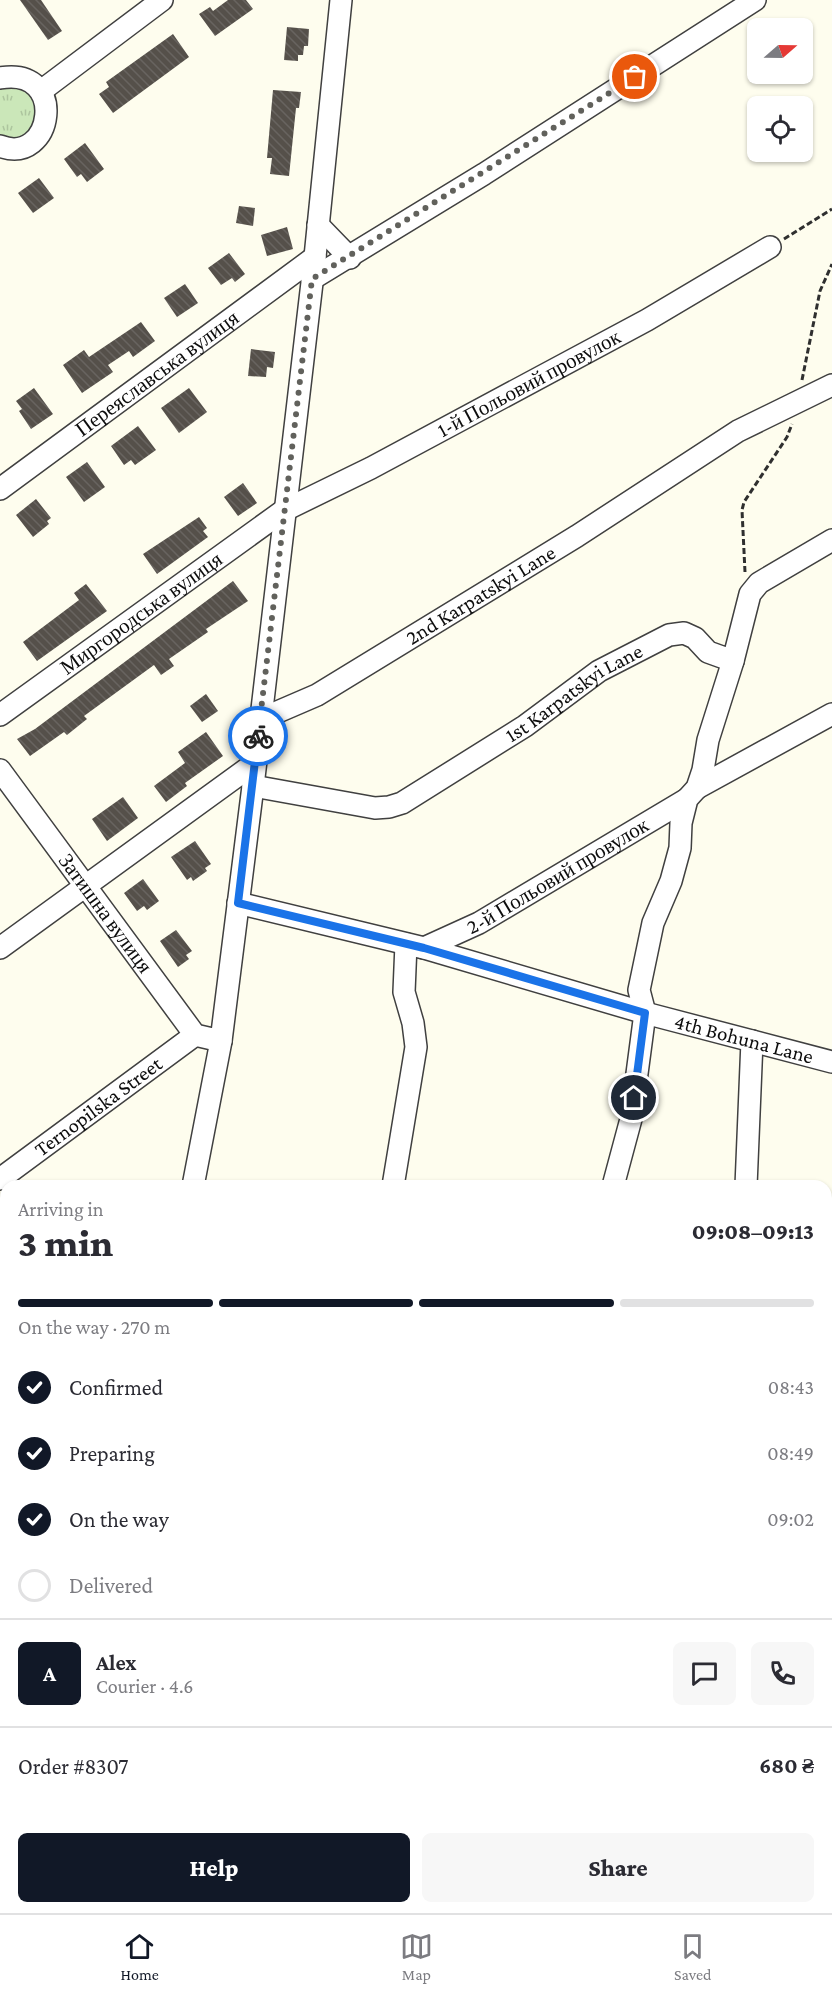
<!DOCTYPE html>
<html lang="en">
<head>
<meta charset="utf-8">
<style>
	:root { --surface:#fff; --page:#f7f7f7; --text:#2b2b33; --muted:#7c7c81; --line:#e1e1e2; --accent:#111827 }
	body { margin:0; font-family:"Crimson Pro",serif; background:var(--page); color:var(--text); height:100vh; display:flex; flex-direction:column; font-size:22px; white-space:nowrap }
	* { box-sizing:border-box; margin:0 }
	p { font-size:20px; color:var(--muted) }
	.icon { flex:none; width:33px; height:33px; fill:none; stroke:currentColor; stroke-width:2; stroke-linecap:round; stroke-linejoin:round }
	.map { position:relative; flex:1; overflow:hidden }
	.side { position:absolute; left:0px; top:1180px; width:832px; height:734px; display:flex; flex-direction:column; background:var(--surface); border-radius:18px 18px 0 0; box-shadow:0 2px 4px #0004 }
	.side>* { flex:none }
	.needle { width:39px; rotate:70deg }
	.fabs { position:absolute; left:747px; top:18px; display:grid; gap:12px }
	.fabs a { display:grid; place-items:center; width:66px; height:66px; border-radius:9px; background:var(--surface); box-shadow:0 2px 4px #0004; font-size:30px }
	.pin { position:absolute; display:grid; place-items:center; width:51px; height:51px; color:#fff; margin:-26px; border:3px solid #fff; border-radius:50%; box-shadow:0 2px 6px #0007 }
	.courier { position:absolute; display:grid; place-items:center; width:60px; height:60px; margin:-30px; border:4px solid #1a73e8; border-radius:50%; background:#fff; color:#222; box-shadow:0 2px 8px #0007 }
	.overview em { font-style:normal; font-weight:800 }
	.overview div { display:flex; flex-direction:column-reverse }
	.overview { display:flex; align-items:center; justify-content:space-between; height:102px; padding:0 18px }
	h1 { font-size:39px; font-weight:800; line-height:45px }
	.bar { display:grid; grid-template-columns:repeat(4,1fr); gap:9px 6px; align-content:center; height:72px; padding:0 18px }
	.bar i { height:8px; border-radius:4px; background:var(--line) }
	.bar .selected { background:var(--accent) }
	.bar p { grid-column:span 4 }
	.line { display:flex; align-items:center; gap:15px; padding:0 18px; border-top:2px solid var(--line) }
	.line div { flex:1 }
	.round { display:grid; place-items:center; flex:none; width:63px; height:63px; border-radius:9px; background:var(--page) }
	ol { padding:0 18px; list-style:none }
	li { display:flex; align-items:center; gap:18px; height:66px }
	li p { margin-inline-start:auto }
	li .icon { padding:6px; border-radius:50%; background:var(--accent); color:#fff; stroke-width:4 }
	li:last-child { color:var(--muted) }
	li i { width:33px; height:33px; border:3px solid var(--line); border-radius:50% }
	.primary-button { display:flex; gap:12px; margin-top:auto; padding:12px 18px }
	.primary-button a { flex:1; height:69px; border-radius:9px; background:var(--accent); color:#fff; font-size:24px; font-weight:800; line-height:69px; text-align:center }
	.primary-button a+a { background:var(--page); color:var(--text) }
	.menu { display:flex; justify-content:space-around; align-items:center; height:84px; border-top:2px solid var(--line); background:var(--surface); font-size:16px; color:var(--muted) }
	.menu a { display:grid; justify-items:center; gap:3px }
	.menu .selected { color:var(--accent) }
	.map>svg:first-child { display:block }
	.grass { fill:url(#grass-tufts) }
	.building { fill:url(#building-back-hatch) }
	.lines { fill:none; stroke-linecap:round; stroke-linejoin:round }
	.minor-casing { stroke:#404040; stroke-width:24 }
	.path { stroke:#2f2f2f; stroke-width:3; stroke-dasharray:6 3; stroke-linecap:butt }
	.minor { stroke:#fff; stroke-width:21 }
	.done { stroke:#61615c; stroke-width:6; stroke-dasharray:0 10.8 }
	.route { stroke:#1a73e8; stroke-width:8 }
	.labels { text-anchor:middle; stroke-width:6; stroke-linejoin:round; paint-order:stroke }
	.street-label { font-size:21px; fill:#0d0d0d; stroke:#fff }
</style>
</head>
<body>
<div class="map">
<svg width="832" height="1913" viewBox="0 0 832 1913">
	<defs>
		<pattern id="grass-tufts" width="24" height="20" patternUnits="userSpaceOnUse" patternTransform="scale(1.5)"><rect width="24" height="20" fill="#cbe7b9"/><path d="M3 7l-1-3M5 7V3M7 7l1-3M15 17l-1-3M17 17v-4M19 17l1-3" fill="none" stroke="#adc59e"/></pattern>
		<pattern id="building-back-hatch" width="6" height="6" patternUnits="userSpaceOnUse" patternTransform="scale(1.5)"><rect width="6" height="6" fill="#55504a"/><path d="M-1 5l2 2M0 0l6 6M5-1l2 2" fill="none" stroke="#686460"/></pattern>
	</defs>
	<rect width="100%" height="100%" fill="#fefdee"/>
	<path class="grass" d="M 20,87 L 34,97 L 37,121 C 26,135 19,141 0,136 L 0,88 Z"/>
	<g class="building">
		<polygon points="20,0 41,0 62,31 48,40"/>
		<polygon points="228,0 246,0 253,9 215,36 199,14 210,7 213,11"/>
		<polygon points="287,27 309,29 308,46 304,46 303,55 298,55 298,61 284,60"/>
		<polygon points="173,34 189,57 113,113 99,94 109,87 106,82"/>
		<polygon points="273,90 301,92 299,108 296,108 289,176 270,174 272,158 267,158"/>
		<polygon points="85,143 104,169 87,182 81,174 77,177 64,159"/>
		<polygon points="39,178 54,198 33,213 18,193"/>
		<polygon points="239,206 255,208 253,226 236,223"/>
		<polygon points="287,227 293,249 267,256 261,235"/>
		<polygon points="229,253 245,274 235,282 232,278 221,285 208,268"/>
		<polygon points="185,284 198,303 177,317 164,298"/>
		<polygon points="141,322 155,341 133,357 129,351 108,365 113,372 82,393 63,365 84,350 89,357"/>
		<polygon points="251,349 275,352 273,368 267,367 266,377 248,376"/>
		<polygon points="34,388 53,414 31,429 19,411 22,409 16,401"/>
		<polygon points="189,388 207,412 179,433 161,408"/>
		<polygon points="138,426 156,450 135,465 131,460 124,465 111,446"/>
		<polygon points="87,462 105,487 84,502 66,477"/>
		<polygon points="243,483 257,503 238,516 224,497"/>
		<polygon points="36,499 51,518 47,521 49,524 33,537 16,515"/>
		<polygon points="199,517 207,528 203,531 208,537 157,574 143,554"/>
		<polygon points="233,581 248,601 206,629 208,632 169,659 174,666 161,675 154,665 84,716 87,719 67,735 64,732 30,756 17,739 35,729"/>
		<polygon points="86,584 107,611 37,661 23,642 79,600 74,593"/>
		<polygon points="206,694 218,711 202,722 190,706"/>
		<polygon points="206,732 223,756 185,783 187,786 166,802 154,786 185,763 178,752"/>
		<polygon points="123,797 138,818 107,841 92,819"/>
		<polygon points="195,841 211,864 205,868 207,871 193,881 191,877 187,880 171,857"/>
		<polygon points="143,879 159,901 147,910 144,906 137,911 124,893"/>
		<polygon points="176,930 192,951 186,955 189,959 178,967 160,941"/>
	</g>
	<g class="lines">
		<defs>
			<g id="minor">
				<path d="M 0,78 C 69,66 53,167 0,146"/>
				<polyline points="41,91 162,0"/>
				<polyline points="318,225 350,258"/>
				<polyline points="312,279 484,174 755,0"/>
				<path id="s1" d="M 0,489 L 315,257"/>
				<path id="s2" d="M 0,715 L 283,511 L 371,468 L 647,320 L 770,247"/>
				<path id="s3" d="M 259,720 L 317,695 L 577,536 L 738,431 L 832,385"/>
				<path id="s4" d="M 0,770 L 195,1035 L 221,1041"/>
				<path id="s5" d="M 253,786 L 375,808 L 389,807 L 402,803 L 525,726 L 599,671 L 669,635 L 684,633 L 695,638 L 708,652 L 733,661 L 750,594 L 759,583 L 832,540"/>
				<polyline points="697,788 832,714"/>
				<path id="s6" d="M 238,903 L 424,948 L 645,1013 L 832,1062"/>
				<polyline points="0,948 255,763"/>
				<path id="s7" d="M 424,948 L 479,923 L 687,799"/>
				<path id="s8" d="M 0,1179 L 195,1035"/>
				<polyline points="193,1186 221,1041 253,786 315,257 341,0"/>
				<polyline points="393,1186 416,1047 413,1023 404,992 406,944"/>
				<polyline points="613,1186 631,1119 645,1013 639,990 653,923 671,881 680,848 681,823 687,799 697,788 703,770 708,740 733,661"/>
				<polyline points="746,1186 752,1041"/>
				<polyline points="0,1415 6,1410"/>
				<polyline points="0,1643 6,1639"/>
				<polyline points="826,1800 832,1800"/>
				<polyline points="0,1872 6,1868"/>
				<polyline points="0,1891 6,1899"/>
				<polyline points="209,1908 215,1913"/>
				<polyline points="156,1913 160,1908"/>
				<polyline points="508,1913 509,1908"/>
				<polyline points="707,1913 708,1908"/>
			</g>
		</defs>
		<use href="#minor" class="minor-casing"/>
		<g class="path">
			<polyline points="784,239 832,209"/>
			<polyline points="802,380 820,291 832,264"/>
			<polyline points="745,572 742,510 744,502 787,437 792,424"/>
		</g>
		<use href="#minor" class="minor"/>
	</g>
	<g class="lines">
		<polyline class="done" points="258,736 312,279 635,77"/>
		<polyline class="route" points="258,736 238,903 424,948 645,1013 634,1098"/>
	</g>
	<g class="labels">
		<g class="street-label">
			<text dy="7" stroke="none"><textPath href="#s1" startOffset="195">Переяславська вулиця</textPath></text>
			<text dy="7" stroke="none"><textPath href="#s2" startOffset="626">1-й Польовий провулок</textPath></text>
			<text dy="7" stroke="none"><textPath href="#s3" startOffset="255">2nd Karpatskyi Lane</textPath></text>
			<text dy="7" stroke="none"><textPath href="#s2" startOffset="174">Миргородська вулиця</textPath></text>
			<text dy="7" stroke="none"><textPath href="#s5" startOffset="356">1st Karpatskyi Lane</textPath></text>
			<text dy="7" stroke="none"><textPath href="#s7" startOffset="152">2-й Польовий провулок</textPath></text>
			<text dy="7" stroke="none"><textPath href="#s4" startOffset="178">Затишна вулиця</textPath></text>
			<text dy="7" stroke="none"><textPath href="#s6" startOffset="524">4th Bohuna Lane</textPath></text>
			<text dy="7" stroke="none"><textPath href="#s8" startOffset="122">Ternopilska Street</textPath></text>
		</g>
	</g>
</svg>
<div class="fabs">
<a><svg class="needle" viewBox="-14 -14 28 28"><path d="M0-13l5 13h-10z" fill="#e53935"/><path d="M0 13l5-13h-10z" fill="#7c7c81"/></svg></a>
<a><svg class="icon" aria-label="locate" viewBox="0 0 24 24"><circle cx="12" cy="12" r="6"/><path d="M12 2v4M12 18v4M2 12h4M18 12h4"/></svg></a>
</div>
<div class="pin" style="left:635px;top:77px;background:#ea580c"><svg class="icon" aria-label="bag" viewBox="0 0 24 24"><path d="M5 8h14l-1 12H6zM9 8a3 3 0 0 1 6 0"/></svg></div>
<div class="pin" style="left:634px;top:1098px;background:#1f2937"><svg class="icon" aria-label="home" viewBox="0 0 24 24"><path d="M3 11l9-7 9 7M6 9v11h12V9"/></svg></div>
<div class="courier" style="left:258px;top:736px"><svg class="icon" aria-label="bike" viewBox="0 0 24 24"><circle cx="6" cy="16" r="4"/><circle cx="18" cy="16" r="4"/><path d="M6 16l4-8h5l3 8M10 8l3 8H6M13 5h3"/></svg></div>
<section class="side">
<div class="overview"><div><h1>3 min</h1><p>Arriving in</p></div><em>09:08–09:13</em></div>
<div class="bar"><i class="selected"></i><i class="selected"></i><i class="selected"></i><i></i><p>On the way · 270 m</p></div>
<ol>
<li><svg class="icon" aria-label="check" viewBox="0 0 24 24"><path d="M5 12l5 5 9-10"/></svg>Confirmed<p>08:43</p></li>
<li><svg class="icon" aria-label="check" viewBox="0 0 24 24"><path d="M5 12l5 5 9-10"/></svg>Preparing<p>08:49</p></li>
<li><svg class="icon" aria-label="check" viewBox="0 0 24 24"><path d="M5 12l5 5 9-10"/></svg>On the way<p>09:02</p></li>
<li><i></i>Delivered</li>
</ol>
<div class="line" style="height:108px"><b class="round" style="background:var(--accent);color:#fff">A</b><div><b>Alex</b><p>Courier · 4.6</p></div><a class="round"><svg class="icon" aria-label="chat" viewBox="0 0 24 24"><path d="M4 5h16v11H9l-5 4z"/></svg></a><a class="round"><svg class="icon" aria-label="phone" viewBox="0 0 24 24"><path d="M5 4h4l2 5-3 2q2 4 5 5l2-3 5 2v4C11 20 4 13 5 4z"/></svg></a></div>
<div class="line" style="height:78px"><div>Order #8307</div><b>680 ₴</b></div>
<div class="primary-button"><a>Help</a><a>Share</a></div>
</section>
</div>
<nav class="menu">
<a class="selected"><svg class="icon" aria-label="home" viewBox="0 0 24 24"><path d="M3 11l9-7 9 7M6 9v11h12V9"/></svg>Home</a>
<a><svg class="icon" aria-label="map" viewBox="0 0 24 24"><path d="M3 6l6-2 6 2 6-2v14l-6 2-6-2-6 2zM9 4v14M15 6v14"/></svg>Map</a>
<a><svg class="icon" aria-label="saved" viewBox="0 0 24 24"><path d="M7 4h10v16l-5-4-5 4z"/></svg>Saved</a>
</nav>
</body>
</html>
